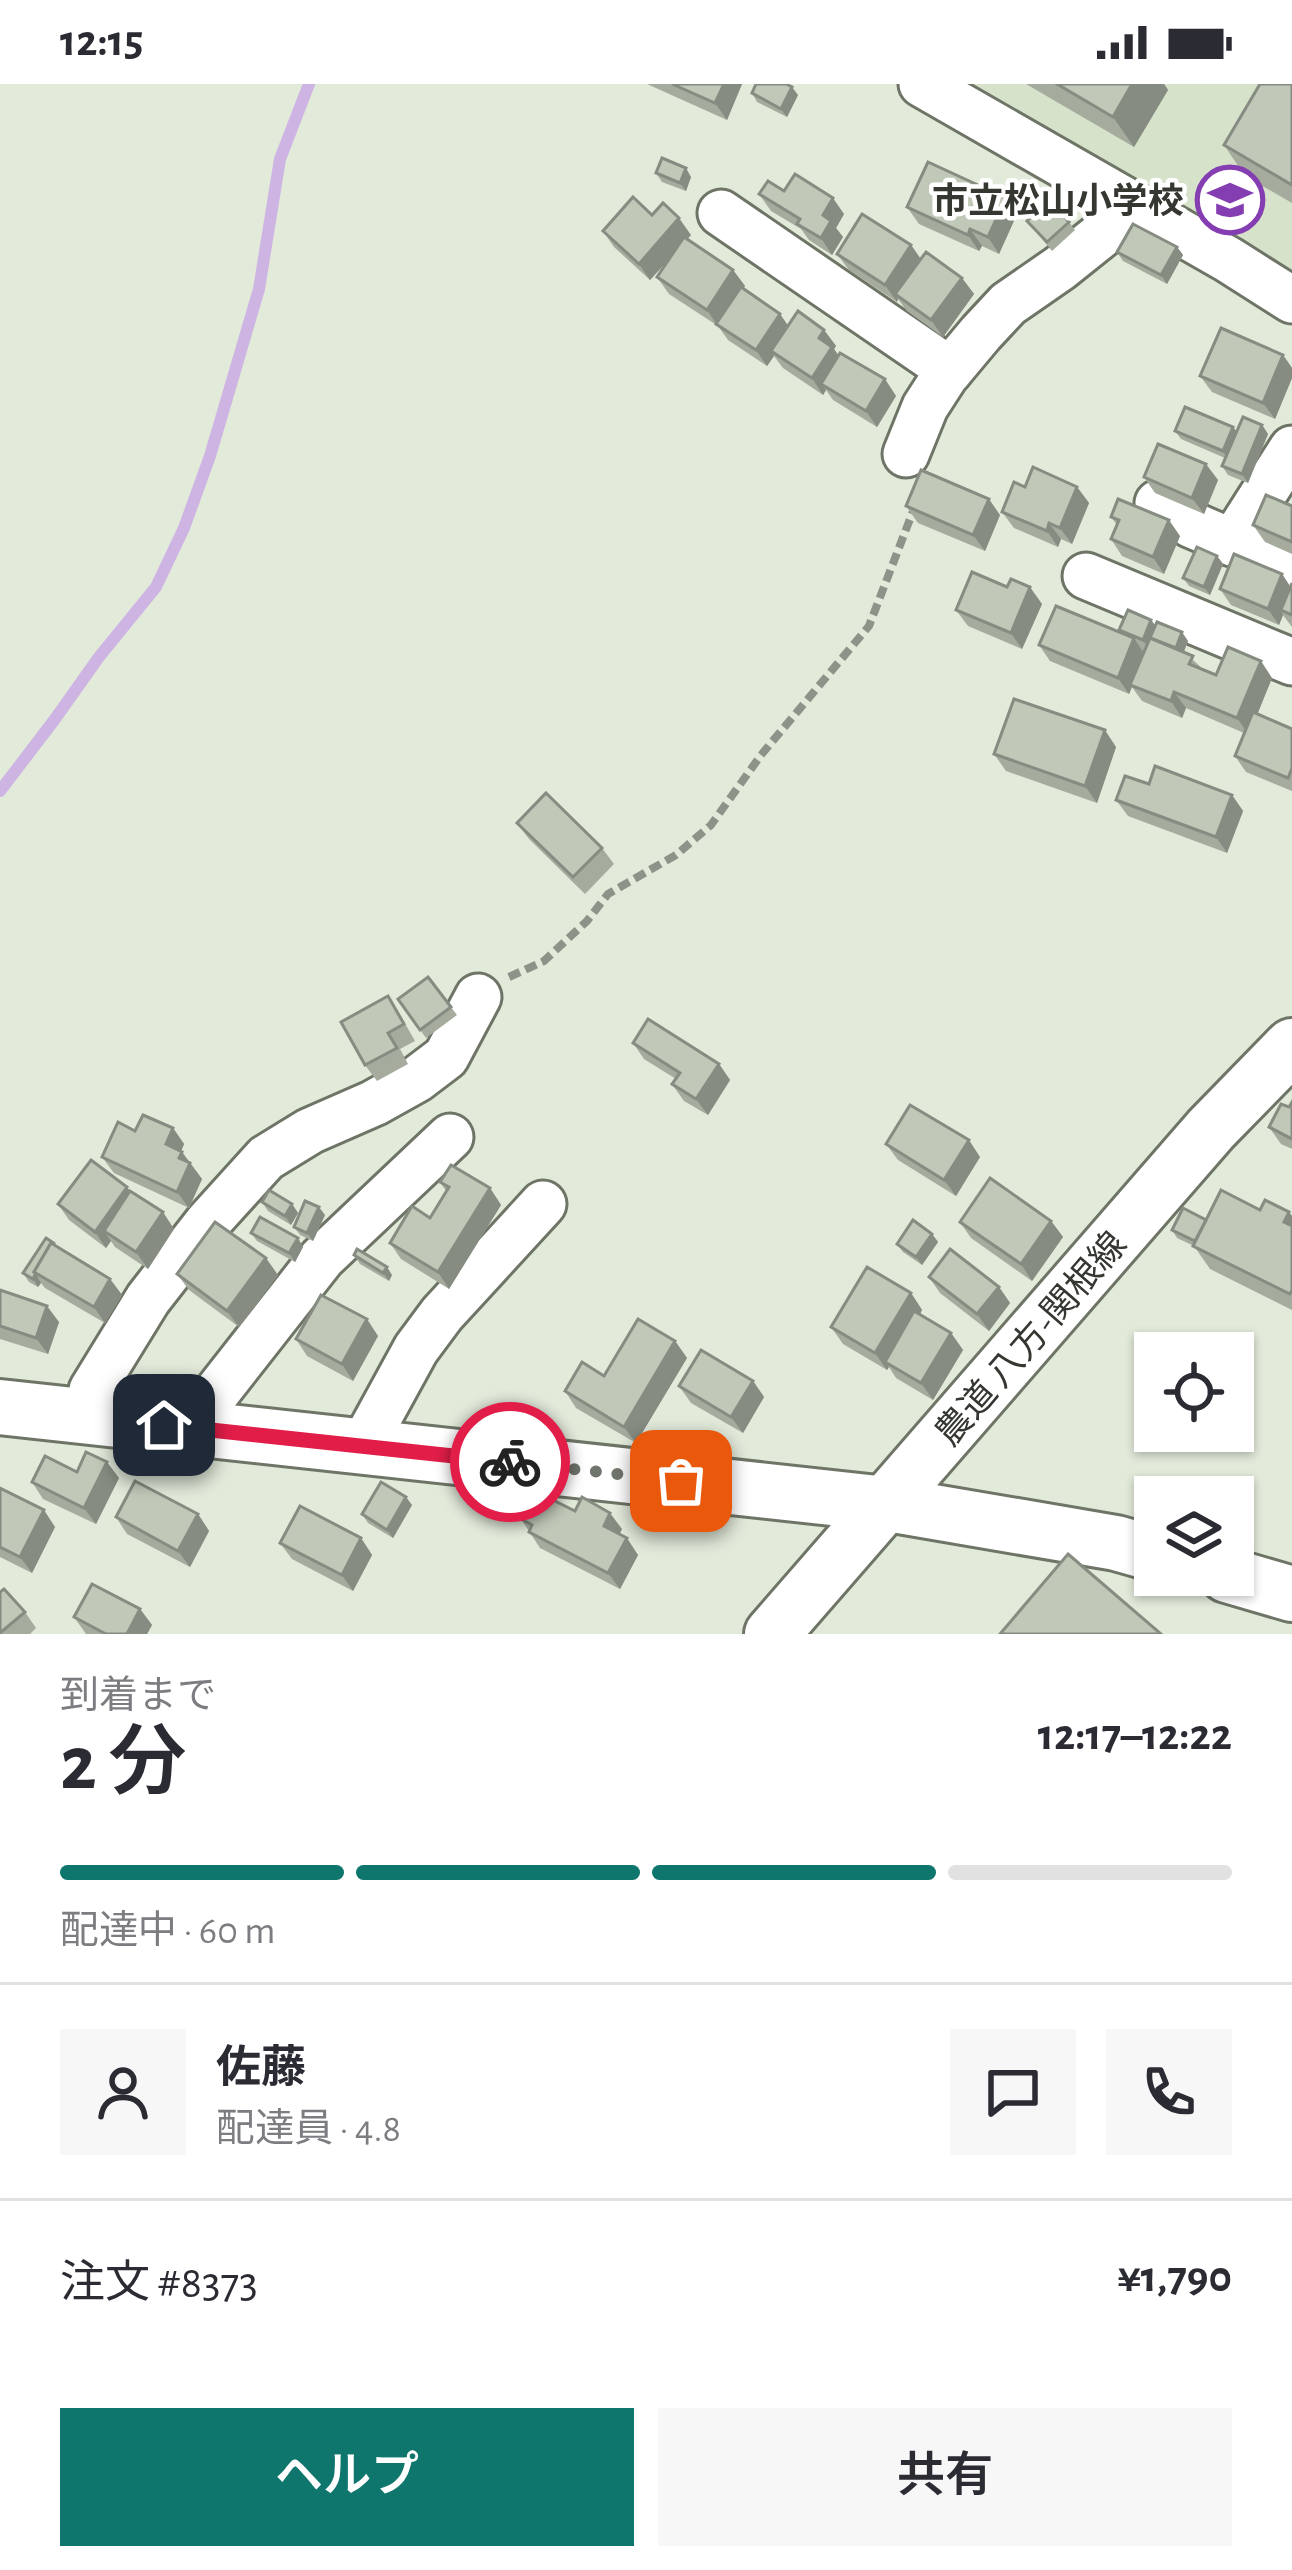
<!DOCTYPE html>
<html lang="ja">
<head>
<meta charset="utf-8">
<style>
	:root { --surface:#fff; --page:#f7f7f7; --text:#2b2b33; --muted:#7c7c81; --line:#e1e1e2; --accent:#0f766e }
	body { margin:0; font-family:"Alegreya Sans","Noto Sans JP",sans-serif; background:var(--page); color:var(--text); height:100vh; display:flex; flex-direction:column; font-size:45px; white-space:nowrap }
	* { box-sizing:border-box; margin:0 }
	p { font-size:39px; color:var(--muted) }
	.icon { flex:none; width:66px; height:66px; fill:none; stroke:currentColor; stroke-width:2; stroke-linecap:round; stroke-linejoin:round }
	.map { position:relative; height:1550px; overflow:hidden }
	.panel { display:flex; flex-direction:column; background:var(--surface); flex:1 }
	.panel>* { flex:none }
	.buttons { position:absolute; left:1134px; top:1248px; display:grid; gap:24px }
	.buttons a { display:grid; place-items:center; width:120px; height:120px; border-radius:0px; background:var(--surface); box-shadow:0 3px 9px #0004; font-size:60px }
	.pin { position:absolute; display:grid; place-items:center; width:102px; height:102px; color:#fff; margin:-51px; border-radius:24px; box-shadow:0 6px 18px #0006 }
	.courier { position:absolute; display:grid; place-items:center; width:120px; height:120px; margin:-60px; border:9px solid #e11d48; border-radius:50%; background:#fff; color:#222; box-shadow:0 3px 15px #0007 }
	.overview em { font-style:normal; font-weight:600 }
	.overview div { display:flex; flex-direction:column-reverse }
	.overview { display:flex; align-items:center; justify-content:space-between; height:204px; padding:0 60px }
	h1 { font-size:78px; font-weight:600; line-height:90px }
	.bar { display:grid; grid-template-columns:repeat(4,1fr); gap:18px 12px; align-content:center; height:144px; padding:0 60px }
	.bar i { height:15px; border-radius:9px; background:var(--line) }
	.bar .selected { background:var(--accent) }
	.bar p { grid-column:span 4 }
	.line { display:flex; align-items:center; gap:30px; padding:0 60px; border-top:3px solid var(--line) }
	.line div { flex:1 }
	.round { display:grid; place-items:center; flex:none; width:126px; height:126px; border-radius:0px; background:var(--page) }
	.cta { display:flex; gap:24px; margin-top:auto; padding:24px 60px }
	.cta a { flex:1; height:138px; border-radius:0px; background:var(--accent); color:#fff; font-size:48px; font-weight:600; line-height:138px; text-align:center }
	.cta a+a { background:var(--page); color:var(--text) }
	.status { display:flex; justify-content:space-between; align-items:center; height:84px; padding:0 60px; background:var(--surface); direction:ltr }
	.status svg { height:33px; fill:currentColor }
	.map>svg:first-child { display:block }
	.built { fill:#d6e2ca }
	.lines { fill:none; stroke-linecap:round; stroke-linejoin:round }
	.stream { stroke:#ceb4e3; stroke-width:12 }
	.minor-casing { stroke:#6e7566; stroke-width:51 }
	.tertiary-casing { stroke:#6e7566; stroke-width:60 }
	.path { stroke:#8d9388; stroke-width:8; stroke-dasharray:12 6; stroke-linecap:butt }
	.minor { stroke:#fff; stroke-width:45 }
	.tertiary { stroke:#fff; stroke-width:54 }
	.wall { fill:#a5ac9e }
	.shaded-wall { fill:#868c81 }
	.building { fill:#c0c8b8; stroke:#868c81; stroke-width:3 }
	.done { stroke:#71766c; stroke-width:12; stroke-dasharray:0 21.6 }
	.route { stroke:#e11d48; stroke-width:15 }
	.labels { text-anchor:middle; stroke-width:9; stroke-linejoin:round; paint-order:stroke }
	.poi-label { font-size:36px; font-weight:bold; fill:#343831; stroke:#fff; text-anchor:end }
	.street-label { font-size:36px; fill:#343831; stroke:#fff }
</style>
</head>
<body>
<div class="status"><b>12:15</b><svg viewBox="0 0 49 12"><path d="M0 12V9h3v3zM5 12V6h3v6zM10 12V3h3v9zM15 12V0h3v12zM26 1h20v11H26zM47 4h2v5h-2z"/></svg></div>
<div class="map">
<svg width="1292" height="1550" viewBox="0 0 1292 1550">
	<rect width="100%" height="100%" fill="#e2eada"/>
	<polygon class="built" points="956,0 1292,0 1292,186 1042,47"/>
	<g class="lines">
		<polyline class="stream" points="0,707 55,635 99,573 156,503 184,444 210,372 259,205 280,75 309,0"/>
		<defs>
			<g id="minor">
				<polyline points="922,0 1229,176 1292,216"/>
				<polyline points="721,129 950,286"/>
				<polyline points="906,370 925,323 945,292 981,249 1008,220 1060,184 1110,144 1121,116"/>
				<polyline points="1158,419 1190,440 1292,484"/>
				<polyline points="1232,459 1292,365"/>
				<polyline points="1086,492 1292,578"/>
				<polyline points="89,1334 92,1306 148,1215 208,1138 266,1074 310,1047 374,1019 417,995 446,973 478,913"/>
				<polyline points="201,1345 206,1322 322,1174 450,1053"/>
				<polyline points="366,1362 370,1349 416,1265 442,1230 543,1120"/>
			</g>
			<g id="tertiary">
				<polyline points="0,1323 887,1420 1116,1459 1155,1470"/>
				<polyline points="1227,1491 1292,1510"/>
				<polyline points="772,1550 1211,1045 1292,962"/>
			</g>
		</defs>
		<use href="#minor" class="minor-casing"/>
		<use href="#tertiary" class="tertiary-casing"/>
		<polyline class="path" points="509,893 544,877 587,837 608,810 676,771 711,741 761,671 869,542 915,422"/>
		<use href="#minor" class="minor"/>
		<use href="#tertiary" class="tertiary"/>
	</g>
	<g class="wall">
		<polygon points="647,0 742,0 727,36"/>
		<polygon points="1026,0 1164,0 1168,6 1134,63"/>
		<polygon points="1292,0 1292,119 1245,92 1224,61"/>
		<polygon points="752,9 798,11 787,33 757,18"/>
		<polygon points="656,89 691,93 686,107 662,98"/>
		<polygon points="784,107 844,130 836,144 843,153 832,171 809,156 801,145 771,127 759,110"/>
		<polygon points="907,123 1017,130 999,170 982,162 979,167 919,140"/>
		<polygon points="652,131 691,151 687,155 733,186 745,202 743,205 780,230 788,242 824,246 836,262 834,265 838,272 896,312 877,343 833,316 826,306 823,311 783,284 774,272 767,282 728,256 718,242 669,210 657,193 669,175 650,196 614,163 603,147"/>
		<polygon points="1027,137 1069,138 1075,146 1052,167"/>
		<polygon points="911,161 921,175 962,194 974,210 943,253 907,227 898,215 897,218 849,186 837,170"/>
		<polygon points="1177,163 1183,171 1167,200 1123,177 1117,168"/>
		<polygon points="1283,271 1292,284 1292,294 1275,335 1212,308 1200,292"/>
		<polygon points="1262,341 1268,350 1248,399 1228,391 1222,382 1225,374 1181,355 1175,347 1233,343 1237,348"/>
		<polygon points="1144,393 1218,396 1204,430 1155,409"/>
		<polygon points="1025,403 1077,403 1089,419 1072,460 1061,455 1058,463 1014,444 1002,428"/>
		<polygon points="906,422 1000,431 985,467 918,439"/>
		<polygon points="1292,422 1292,470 1265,458 1253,441"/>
		<polygon points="1111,433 1180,452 1164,490 1122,472 1111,455 1117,441"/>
		<polygon points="1217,472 1223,480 1210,511 1189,502 1183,494"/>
		<polygon points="1282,490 1290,503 1292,499 1292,543 1283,531 1279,541 1231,521 1220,505"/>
		<polygon points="1007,503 1042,520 1022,565 968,542 956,526"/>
		<polygon points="1151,536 1156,542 1188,557 1184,568 1203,585 1216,591 1272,594 1257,630 1292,645 1292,707 1246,688 1235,672 1244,649 1186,624 1182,634 1142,617 1132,603 1129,610 1050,577 1039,561 1121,549"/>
		<polygon points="1116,663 1097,719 1006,687 994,670"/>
		<polygon points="1149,700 1232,711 1243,727 1227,769 1128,732 1116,716"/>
		<polygon points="517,739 602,764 614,780 585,810 529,755"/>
		<polygon points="428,893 457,931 426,954 398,915"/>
		<polygon points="399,929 415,957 400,965 408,980 377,997 365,981"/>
		<polygon points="633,959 719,980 730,996 708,1031 684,1017 672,1000 676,995 644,975"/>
		<polygon points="1292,1018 1292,1065 1281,1060 1269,1043 1289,1023"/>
		<polygon points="173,1044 184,1060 181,1067 202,1095 189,1124 114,1089 102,1073 135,1047"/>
		<polygon points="886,1060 980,1073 956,1112 898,1076"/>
		<polygon points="440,1098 490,1104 501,1121 449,1205 401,1175 390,1159 430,1134 446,1107"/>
		<polygon points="130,1108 174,1145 148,1185 115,1163 111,1157 106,1164 69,1136 58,1120"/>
		<polygon points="262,1118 292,1120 298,1129 291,1141 268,1127"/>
		<polygon points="1260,1126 1289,1128 1292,1132 1292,1226 1210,1185 1194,1162 1177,1154 1172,1146 1206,1136"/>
		<polygon points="325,1131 313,1157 300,1151 294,1143"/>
		<polygon points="1051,1137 1063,1153 1032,1197 971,1154 960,1138"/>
		<polygon points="251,1149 303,1163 295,1178 257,1157"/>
		<polygon points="932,1150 938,1158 922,1181 903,1168 897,1160"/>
		<polygon points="56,1162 110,1195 122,1211 105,1239 45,1204 41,1199 38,1203 29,1198 23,1189"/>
		<polygon points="354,1171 392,1191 389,1197 360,1180"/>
		<polygon points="177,1190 278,1191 239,1243 189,1206"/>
		<polygon points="929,1193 999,1203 1010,1219 989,1247 940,1209"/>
		<polygon points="0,1206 59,1238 48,1270 0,1255"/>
		<polygon points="911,1209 922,1226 920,1231 951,1249 963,1266 933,1316 896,1294 889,1283 887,1286 843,1260 831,1243"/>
		<polygon points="378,1252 353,1297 307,1272 296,1255"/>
		<polygon points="675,1257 687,1274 636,1359 576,1324 565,1307 604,1292"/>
		<polygon points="753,1297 764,1313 743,1349 691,1319 679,1302"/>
		<polygon points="77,1388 119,1394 96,1440 43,1415 32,1398"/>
		<polygon points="0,1404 55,1443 32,1489 0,1473"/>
		<polygon points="412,1421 393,1454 368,1439 362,1430"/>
		<polygon points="542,1423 575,1427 622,1445 619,1451 638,1471 620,1505 540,1464 521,1435"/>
		<polygon points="198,1430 209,1447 190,1483 127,1450 116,1433"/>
		<polygon points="361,1454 372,1471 353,1507 292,1475 280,1459"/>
		<polygon points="140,1525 152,1541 147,1550 86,1550 74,1533"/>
		<polygon points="25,1528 36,1544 30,1550 0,1550"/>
	</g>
	<g class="shaded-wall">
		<polygon points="724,0 742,0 727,36 715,19"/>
		<polygon points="1132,0 1164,0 1168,6 1134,63 1113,33"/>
		<polygon points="792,3 798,11 787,33 781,25"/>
		<polygon points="686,84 691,93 686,107 680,99"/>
		<polygon points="833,114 844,130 836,144 843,153 832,171 821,154 823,131"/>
		<polygon points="1006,114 1017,130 999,170 988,153"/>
		<polygon points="679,134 691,151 650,196 639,180"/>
		<polygon points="970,145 982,162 979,167 968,151"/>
		<polygon points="911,161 922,177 895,210 898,215 897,218 885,201"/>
		<polygon points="1177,163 1183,171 1167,200 1161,191"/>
		<polygon points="733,186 745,202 718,242 707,226"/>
		<polygon points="962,194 974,210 943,253 931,236"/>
		<polygon points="780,230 791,246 771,267 774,272 767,282 756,266"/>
		<polygon points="824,246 836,262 834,265 844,279 821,300 826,306 823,311 812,294 819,254"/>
		<polygon points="1283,271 1292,284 1292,294 1275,335 1263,319"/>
		<polygon points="885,295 896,312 877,343 866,327"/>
		<polygon points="1262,341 1268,350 1248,399 1242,390"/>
		<polygon points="1233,343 1239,351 1228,376 1223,367"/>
		<polygon points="1206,380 1218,396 1204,430 1192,414"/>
		<polygon points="1077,403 1089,419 1072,460 1060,444"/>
		<polygon points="989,415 1000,431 985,467 973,451"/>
		<polygon points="1169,436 1180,452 1164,490 1153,473"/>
		<polygon points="1049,439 1061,455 1058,463 1047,447"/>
		<polygon points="1217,472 1223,480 1210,511 1204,503"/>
		<polygon points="1282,490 1292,505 1281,526 1283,531 1279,541 1268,525"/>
		<polygon points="1030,503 1042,520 1022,565 1011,549"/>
		<polygon points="1151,536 1157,544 1149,565 1143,556"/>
		<polygon points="1182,548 1188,557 1181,574 1175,565"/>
		<polygon points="1134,554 1145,571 1129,610 1118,594"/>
		<polygon points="1261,577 1272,594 1249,651 1237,634"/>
		<polygon points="1174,608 1186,624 1182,634 1171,617"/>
		<polygon points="1105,646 1116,663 1097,719 1085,702"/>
		<polygon points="1232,711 1243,727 1227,769 1216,753"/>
		<polygon points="719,980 730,996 708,1031 696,1015"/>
		<polygon points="173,1044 184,1060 177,1077 166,1060"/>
		<polygon points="969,1056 980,1073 956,1112 944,1096"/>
		<polygon points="182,1068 202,1095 189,1124 177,1108 179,1074"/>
		<polygon points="127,1103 139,1120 104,1147 111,1157 106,1164 95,1148"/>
		<polygon points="490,1104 501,1121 449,1205 438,1188"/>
		<polygon points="292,1120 298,1129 291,1141 285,1132"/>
		<polygon points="319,1123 325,1131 313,1157 307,1149"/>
		<polygon points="163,1128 174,1145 148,1185 136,1168"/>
		<polygon points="1289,1128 1292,1132 1292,1149 1284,1138"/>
		<polygon points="1051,1137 1063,1153 1032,1197 1021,1180"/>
		<polygon points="932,1150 938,1158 922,1181 916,1173"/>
		<polygon points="298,1154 303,1163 295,1178 289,1169"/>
		<polygon points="266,1174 278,1191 239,1243 227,1227"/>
		<polygon points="387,1183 392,1191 389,1197 383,1189"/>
		<polygon points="36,1190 41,1199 38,1203 33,1195"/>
		<polygon points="110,1195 122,1211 105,1239 94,1223"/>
		<polygon points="999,1203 1010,1219 989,1247 977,1230"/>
		<polygon points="911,1209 922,1226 890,1281 885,1278 889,1283 887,1286 875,1269"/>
		<polygon points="47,1222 59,1238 48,1270 36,1254"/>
		<polygon points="367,1235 378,1252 353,1297 342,1280"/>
		<polygon points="951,1249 963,1266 933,1316 921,1299"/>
		<polygon points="675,1257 687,1274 636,1359 624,1343"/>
		<polygon points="753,1297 764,1313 743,1349 731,1333"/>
		<polygon points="107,1378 119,1394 96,1440 84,1424"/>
		<polygon points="406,1413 412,1421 393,1454 387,1446"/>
		<polygon points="44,1426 55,1443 32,1489 20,1473"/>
		<polygon points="610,1429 622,1445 615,1459 604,1442"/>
		<polygon points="198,1430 209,1447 190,1483 178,1467"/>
		<polygon points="361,1454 372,1471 353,1507 342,1491"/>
		<polygon points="627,1454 638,1471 620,1505 608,1489"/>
		<polygon points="140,1525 152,1541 147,1550 127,1550"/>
	</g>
	<g class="building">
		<polygon points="672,0 724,0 715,19"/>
		<polygon points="756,0 786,0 792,3 781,25 752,9"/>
		<polygon points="1057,0 1132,0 1113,33"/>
		<polygon points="1260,0 1292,0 1292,101 1224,61"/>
		<polygon points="662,74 686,84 680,99 656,89"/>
		<polygon points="928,78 1006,114 988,153 970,145 968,151 907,123"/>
		<polygon points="795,90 833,114 823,131 831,137 821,154 797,140 800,135 759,110 768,97 784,107"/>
		<polygon points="633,113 652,131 663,119 679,134 639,180 603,147"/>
		<polygon points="1049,116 1069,138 1047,158 1027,137"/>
		<polygon points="862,130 911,161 885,201 837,170"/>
		<polygon points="1133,140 1177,163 1161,191 1117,168"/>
		<polygon points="684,153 733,186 707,226 657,193"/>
		<polygon points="926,168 962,194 931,236 895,210"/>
		<polygon points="741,203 780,230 756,266 716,240"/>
		<polygon points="798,227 824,246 819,254 832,263 812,294 771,267"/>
		<polygon points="1221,244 1283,271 1263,319 1200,292"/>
		<polygon points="840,269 885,295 866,327 821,300"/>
		<polygon points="1185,323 1233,343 1223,367 1175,347"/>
		<polygon points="1243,333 1262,341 1242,390 1222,382"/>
		<polygon points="1158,360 1206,380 1192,414 1144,393"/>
		<polygon points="1033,383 1077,403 1060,444 1049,439 1047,447 1002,428 1014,398 1025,403"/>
		<polygon points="921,386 989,415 973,451 906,422"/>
		<polygon points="1266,411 1292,422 1292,458 1253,441"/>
		<polygon points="1118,415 1169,436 1153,473 1111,455 1119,436 1111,433"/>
		<polygon points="1197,463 1217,472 1204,503 1183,494"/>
		<polygon points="1234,470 1282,490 1268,525 1220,505"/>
		<polygon points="972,488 1007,503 1011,495 1030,503 1011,549 956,526"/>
		<polygon points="1292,499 1292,531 1281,526"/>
		<polygon points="1056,522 1134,554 1118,594 1039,561"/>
		<polygon points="1128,526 1151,536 1143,556 1119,546"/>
		<polygon points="1157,538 1182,548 1176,564 1150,554"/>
		<polygon points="1150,554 1193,572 1189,580 1216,591 1228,563 1261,577 1237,634 1174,608 1171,617 1130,601"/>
		<polygon points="1014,615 1105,646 1085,702 994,670"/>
		<polygon points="1253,628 1292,645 1292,684 1288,694 1235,672"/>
		<polygon points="1155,682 1232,711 1216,753 1116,716 1125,692 1149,700"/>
		<polygon points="546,709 602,764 573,793 517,739"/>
		<polygon points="428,893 451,923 420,946 398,915"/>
		<polygon points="388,912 404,940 388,949 397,964 365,981 341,938"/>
		<polygon points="648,935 719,980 696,1015 672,1000 680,989 633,959"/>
		<polygon points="1292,1018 1292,1055 1269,1043 1281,1020 1289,1023"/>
		<polygon points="910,1021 969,1056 944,1096 886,1060"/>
		<polygon points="143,1031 173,1044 166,1060 182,1068 179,1074 190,1079 177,1108 102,1073 118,1038 135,1047"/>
		<polygon points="91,1076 127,1103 95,1148 58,1120"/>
		<polygon points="451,1081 490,1104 438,1188 390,1159 412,1122 430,1134 449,1103 440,1098"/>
		<polygon points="990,1094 1051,1137 1021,1180 960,1138"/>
		<polygon points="269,1106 292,1120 285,1132 262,1118"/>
		<polygon points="1221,1106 1260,1126 1265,1116 1289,1128 1284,1138 1292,1142 1292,1206 1290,1210 1193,1162"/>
		<polygon points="130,1107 163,1128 136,1168 104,1147"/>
		<polygon points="305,1117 319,1123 307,1149 294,1143"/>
		<polygon points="1183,1124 1206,1136 1195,1157 1172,1146"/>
		<polygon points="260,1133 298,1154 289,1169 251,1149"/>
		<polygon points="913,1136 932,1150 916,1173 897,1160"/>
		<polygon points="215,1138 266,1174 227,1227 177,1190"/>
		<polygon points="46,1154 55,1160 51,1159 34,1188 36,1189 33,1195 23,1189"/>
		<polygon points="51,1159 110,1195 94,1223 34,1188"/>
		<polygon points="357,1165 387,1183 383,1189 354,1171"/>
		<polygon points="950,1165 999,1203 977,1230 929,1193"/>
		<polygon points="867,1183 911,1209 875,1269 831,1243"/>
		<polygon points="0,1206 47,1222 36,1254 0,1242"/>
		<polygon points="321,1211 367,1235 342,1280 296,1255"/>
		<polygon points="914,1227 951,1249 921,1299 885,1278"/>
		<polygon points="638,1235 675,1257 624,1343 565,1307 582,1278 604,1292"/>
		<polygon points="701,1266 753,1297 731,1333 679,1302"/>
		<polygon points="86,1368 107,1378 84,1424 32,1398 45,1372 77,1388"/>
		<polygon points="135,1397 198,1430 178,1467 116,1433"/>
		<polygon points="381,1398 406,1413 387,1446 362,1430"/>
		<polygon points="0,1404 44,1426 20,1473 0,1463"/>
		<polygon points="547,1413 575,1427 582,1413 610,1429 604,1442 627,1454 608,1489 529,1448 532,1441 521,1435 531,1417 542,1423"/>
		<polygon points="300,1422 361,1454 342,1491 280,1459"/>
		<polygon points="1068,1470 1161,1550 1000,1550"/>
		<polygon points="92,1500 140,1525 127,1550 106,1550 74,1533"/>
		<polygon points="4,1505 25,1528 0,1549 0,1508"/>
	</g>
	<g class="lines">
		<polyline class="done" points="510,1378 681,1397"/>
		<polyline class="route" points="164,1341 510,1378"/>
	</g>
	<defs>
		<symbol id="school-ring" viewBox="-11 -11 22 22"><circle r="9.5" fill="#fff" stroke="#853eb1" stroke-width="1.5"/><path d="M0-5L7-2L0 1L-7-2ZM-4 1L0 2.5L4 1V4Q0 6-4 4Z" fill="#853eb1"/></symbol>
	</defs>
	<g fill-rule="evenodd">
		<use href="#school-ring" x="1192" y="78" width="76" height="76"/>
	</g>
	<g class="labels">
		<g class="poi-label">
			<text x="1184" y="129">市立松山小学校</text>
		</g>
		<g class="street-label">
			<text transform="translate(1030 1254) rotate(-49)" y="13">農道 八方-関根線</text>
		</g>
	</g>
</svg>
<div class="buttons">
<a><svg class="icon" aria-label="locate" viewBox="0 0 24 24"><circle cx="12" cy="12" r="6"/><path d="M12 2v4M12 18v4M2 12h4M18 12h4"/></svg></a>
<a><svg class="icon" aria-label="layers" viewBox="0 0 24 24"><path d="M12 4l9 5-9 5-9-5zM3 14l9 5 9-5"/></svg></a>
</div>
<div class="pin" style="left:681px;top:1397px;background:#ea580c"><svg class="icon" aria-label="bag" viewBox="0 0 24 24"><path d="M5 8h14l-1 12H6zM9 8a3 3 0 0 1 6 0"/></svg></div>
<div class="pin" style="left:164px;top:1341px;background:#1f2937"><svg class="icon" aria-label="home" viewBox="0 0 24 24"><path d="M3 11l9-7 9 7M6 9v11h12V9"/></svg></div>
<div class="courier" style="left:510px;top:1378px"><svg class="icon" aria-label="bike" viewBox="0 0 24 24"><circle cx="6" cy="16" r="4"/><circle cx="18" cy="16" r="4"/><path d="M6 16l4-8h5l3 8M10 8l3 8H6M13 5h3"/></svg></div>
</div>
<section class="panel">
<div class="overview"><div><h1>2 分</h1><p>到着まで</p></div><em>12:17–12:22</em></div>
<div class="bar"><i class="selected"></i><i class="selected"></i><i class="selected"></i><i></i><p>配達中 · 60 m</p></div>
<div class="line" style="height:216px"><a class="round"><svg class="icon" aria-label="person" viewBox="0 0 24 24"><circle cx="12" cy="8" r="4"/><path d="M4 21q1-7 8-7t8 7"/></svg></a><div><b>佐藤</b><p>配達員 · 4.8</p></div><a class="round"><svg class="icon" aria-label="chat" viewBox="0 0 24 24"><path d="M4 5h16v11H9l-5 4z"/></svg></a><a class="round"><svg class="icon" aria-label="phone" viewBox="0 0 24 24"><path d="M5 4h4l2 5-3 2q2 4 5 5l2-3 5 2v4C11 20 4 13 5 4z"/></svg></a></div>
<div class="line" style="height:156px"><div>注文 #8373</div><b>¥1,790</b></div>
<div class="cta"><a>ヘルプ</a><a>共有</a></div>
</section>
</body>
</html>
